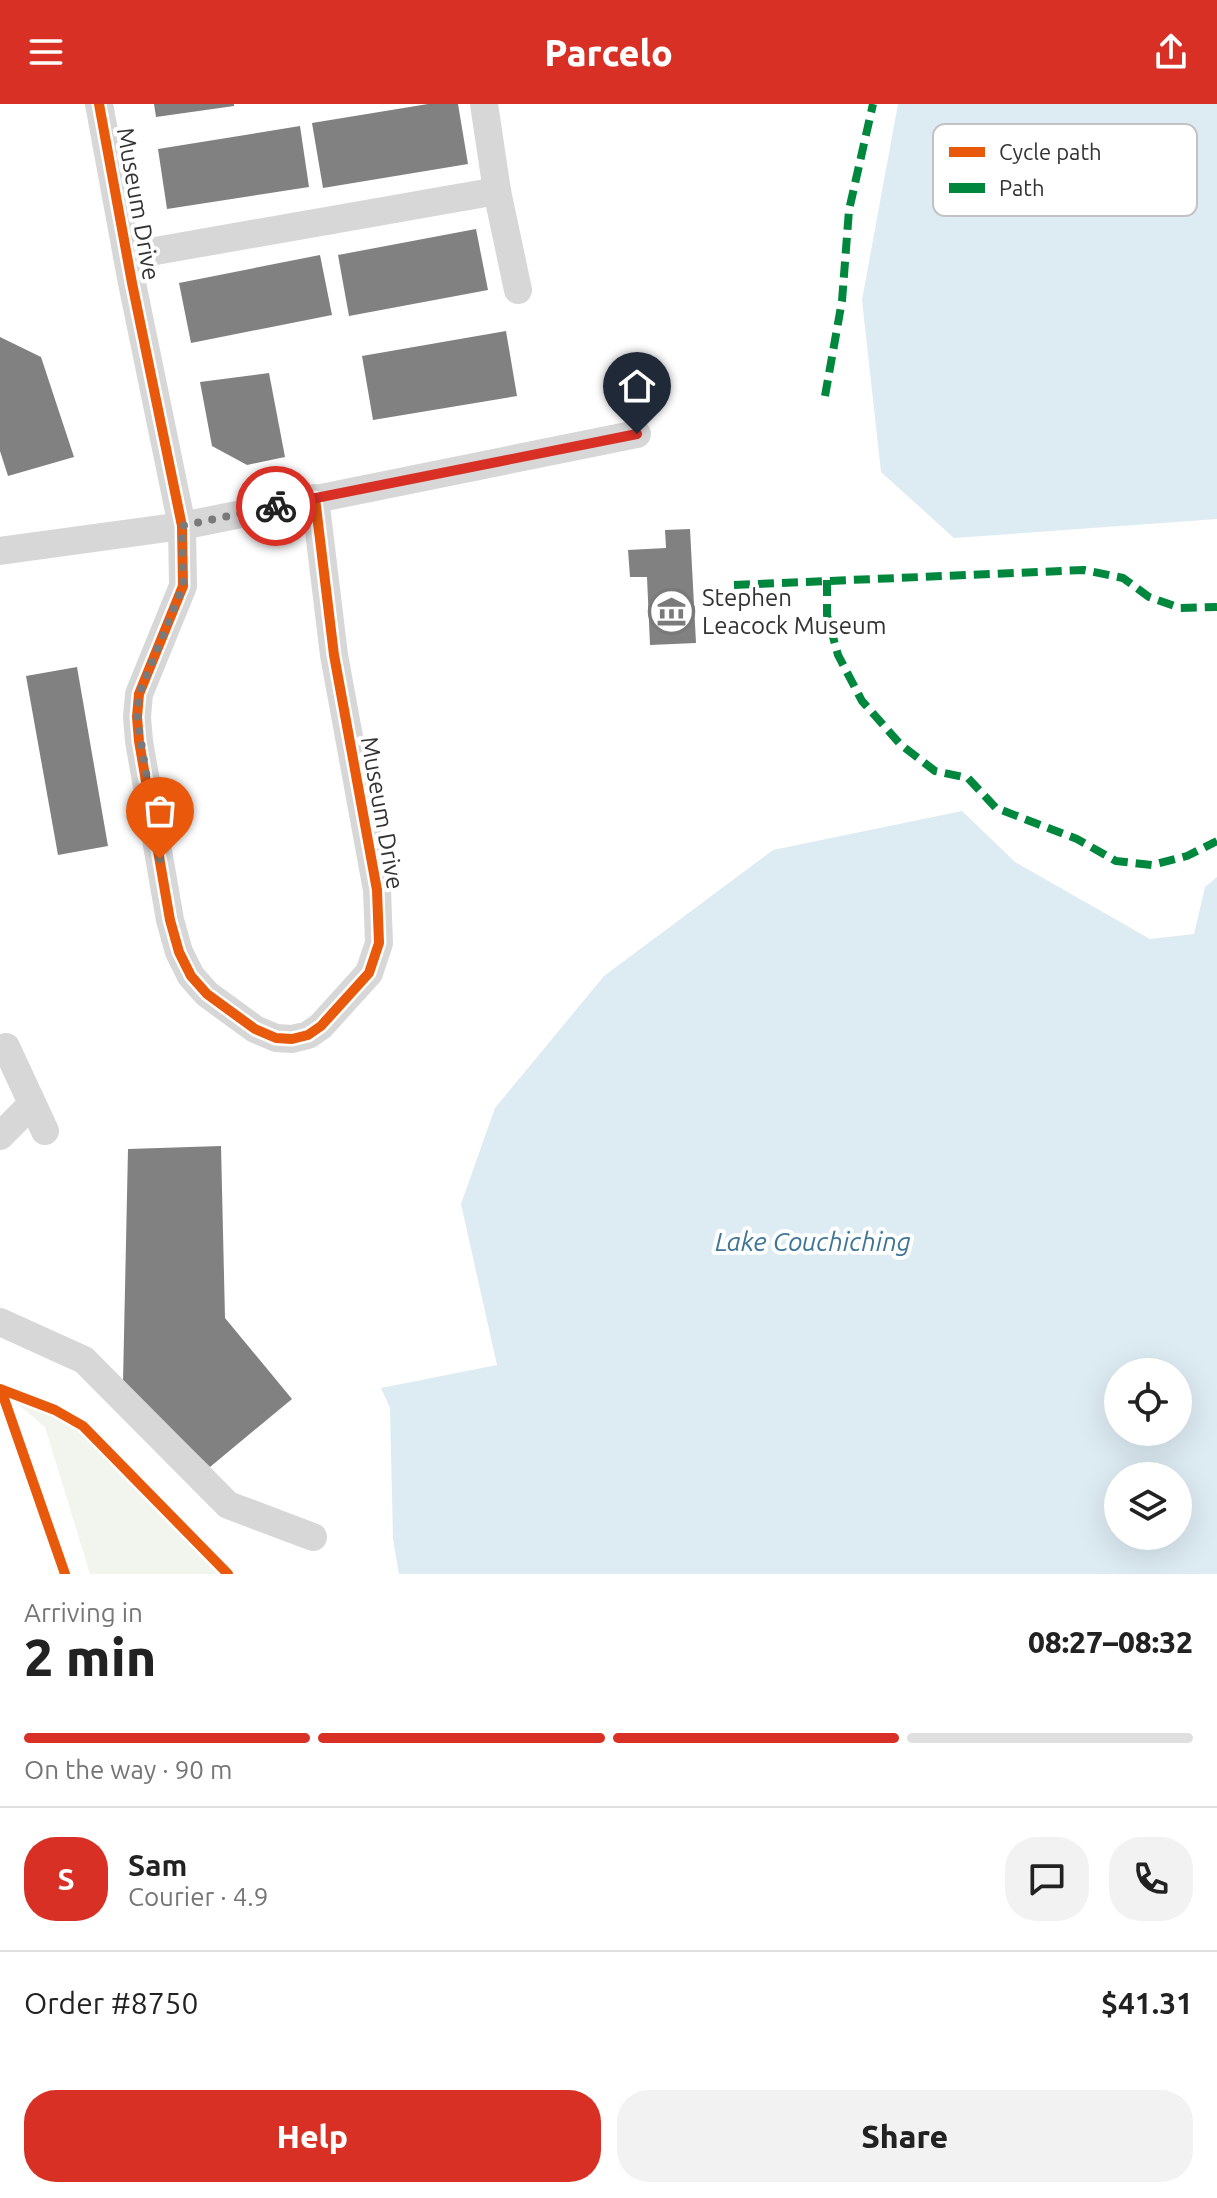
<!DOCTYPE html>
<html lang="en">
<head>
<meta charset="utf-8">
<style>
	:root { --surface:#fff; --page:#f2f2f2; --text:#222; --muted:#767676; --line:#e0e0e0; --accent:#d93025 }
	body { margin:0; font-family:Ubuntu,sans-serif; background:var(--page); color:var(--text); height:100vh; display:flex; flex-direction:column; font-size:30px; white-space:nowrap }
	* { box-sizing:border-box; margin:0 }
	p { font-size:26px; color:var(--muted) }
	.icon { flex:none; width:44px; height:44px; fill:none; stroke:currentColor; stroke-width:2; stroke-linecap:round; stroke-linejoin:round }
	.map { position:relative; height:1470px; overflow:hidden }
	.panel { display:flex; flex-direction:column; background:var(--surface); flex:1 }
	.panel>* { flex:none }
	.tools { position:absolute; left:1104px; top:1254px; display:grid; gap:16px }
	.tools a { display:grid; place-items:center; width:88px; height:88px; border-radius:50%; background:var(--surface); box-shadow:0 8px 32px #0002; font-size:40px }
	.pin { position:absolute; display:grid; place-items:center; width:68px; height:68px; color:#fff; margin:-82px -34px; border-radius:50% 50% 50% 0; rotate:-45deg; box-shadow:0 0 8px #0007 }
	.pin .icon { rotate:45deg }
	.courier { position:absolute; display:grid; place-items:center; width:80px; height:80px; margin:-40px; border:6px solid #d93025; border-radius:50%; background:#fff; color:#222; box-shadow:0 2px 10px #0007 }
	.overview em { font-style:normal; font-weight:800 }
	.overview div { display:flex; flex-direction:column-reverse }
	.overview { display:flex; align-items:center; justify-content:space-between; height:136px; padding:0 24px }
	h1 { font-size:52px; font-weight:800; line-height:60px }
	.bar { display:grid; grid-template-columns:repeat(4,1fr); gap:12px 8px; align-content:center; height:96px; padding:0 24px }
	.bar i { height:10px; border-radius:6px; background:var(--line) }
	.bar .current { background:var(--accent) }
	.bar p { grid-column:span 4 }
	.line { display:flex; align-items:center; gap:20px; padding:0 24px; border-top:2px solid var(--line) }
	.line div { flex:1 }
	.round { display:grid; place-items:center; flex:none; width:84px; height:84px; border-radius:32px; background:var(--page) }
	.primary-button { display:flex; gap:16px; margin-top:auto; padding:16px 24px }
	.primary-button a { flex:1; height:92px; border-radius:32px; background:var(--accent); color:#fff; font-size:32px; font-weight:800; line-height:92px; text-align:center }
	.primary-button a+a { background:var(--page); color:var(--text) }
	header { display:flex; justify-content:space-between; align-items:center; height:104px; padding:0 24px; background:var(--accent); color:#fff; font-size:36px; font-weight:800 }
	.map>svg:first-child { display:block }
	.green { fill:#f1f5ed }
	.water { fill:#ddebf3; fill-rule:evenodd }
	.building { fill:#818181 }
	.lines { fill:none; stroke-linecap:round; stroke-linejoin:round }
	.minor { stroke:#d7d7d7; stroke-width:28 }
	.quiet { stroke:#00873e; stroke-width:8; stroke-dasharray:16 8; stroke-linecap:butt }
	.cycleway-casing { stroke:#fff; stroke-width:15 }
	.cycleway { stroke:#e8590c; stroke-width:10 }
	.done { stroke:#7a7a7a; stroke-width:8; stroke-dasharray:0 14.4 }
	.route { stroke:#d93025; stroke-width:10 }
	.labels { text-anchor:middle; stroke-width:8; stroke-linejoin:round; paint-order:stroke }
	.street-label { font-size:24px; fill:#333; stroke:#fff }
	.poi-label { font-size:24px; fill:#333; stroke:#fff; text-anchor:start }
	.water-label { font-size:26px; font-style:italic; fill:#3f7597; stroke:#fff }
	.key { fill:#fff; stroke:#c2c2c2; stroke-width:2 }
	.key-label { font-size:22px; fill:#333 }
</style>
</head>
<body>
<header><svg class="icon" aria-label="menu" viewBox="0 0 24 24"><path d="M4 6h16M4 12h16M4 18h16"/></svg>Parcelo<svg class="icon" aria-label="share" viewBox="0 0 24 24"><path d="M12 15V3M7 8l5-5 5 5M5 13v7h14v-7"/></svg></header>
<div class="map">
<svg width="1217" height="1470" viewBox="0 0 1217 1470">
	<rect width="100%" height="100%" fill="#fff"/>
	<polygon class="green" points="1,1286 55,1306 83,1322 228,1470 90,1470 45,1323"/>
	<g class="water">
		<polygon points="898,0 1217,0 1217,415 954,434 881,368 862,196"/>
		<path d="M 962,707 L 1015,758 L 1150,835 L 1194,830 L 1205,783 L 1217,773 L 1217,1470 L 399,1470 L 393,1435 L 390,1304 L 381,1284 L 497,1261 L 461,1100 L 495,1004 L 604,872 L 773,746 ZM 1118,1268 L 1178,1268 L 1178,1328 L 1118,1328 ZM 1118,1372 L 1178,1372 L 1178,1432 L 1118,1432 Z"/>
	</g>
	<g class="building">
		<polygon points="154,0 234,0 234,2 156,13"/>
		<polygon points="428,0 458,0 468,60 323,84 312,19"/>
		<polygon points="300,22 309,83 167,105 158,45"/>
		<polygon points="476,125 488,186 349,212 338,151"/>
		<polygon points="320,151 332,211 191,239 179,179"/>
		<polygon points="506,227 517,292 373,316 362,252"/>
		<polygon points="0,233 41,253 74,353 8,372 0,347"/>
		<polygon points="269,269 285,353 247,361 212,342 200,278"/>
		<polygon points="690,425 696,539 650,541 647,473 630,473 628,446 666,444 665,426"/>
		<polygon points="77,563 108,742 58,751 26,572"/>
		<polygon points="221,1042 225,1214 292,1295 210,1363 123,1278 128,1045"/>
	</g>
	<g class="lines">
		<g class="minor">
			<polyline points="99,0 132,179 182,422 183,482 139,590 137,613 139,637 170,816 179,848 191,872 207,890 255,925 276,934 292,935 308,931 321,922 369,869 379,839 377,786 334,551 315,394"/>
			<polyline points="484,0 497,87 518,186"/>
			<polyline points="127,152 497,87"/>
			<polyline points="0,447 182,422 637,330"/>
			<polyline points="6,943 45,1027"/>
			<polyline points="0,1032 32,1000"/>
			<polyline points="0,1218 84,1256 228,1401 313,1433"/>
		</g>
		<g class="quiet">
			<polyline points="825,292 842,197 849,106 873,0"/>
			<polyline points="827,476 827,511 838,551 862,597 900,640 935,667 968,674 996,704 1077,735 1116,757 1152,761 1187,752 1217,737"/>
			<polyline points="734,481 1084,466 1123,474 1149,493 1180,504 1217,503"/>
		</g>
		<defs>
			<g id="cycleway">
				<polyline points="99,0 132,179 182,422 183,482 139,590 137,613 139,637 170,816 179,848 191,872 207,890 255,925 276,934 292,935 308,931 321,922 369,869 379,839 377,786 334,551 315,394"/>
				<polyline points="0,1285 55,1306 83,1322 228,1470"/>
				<polyline points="1,1286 65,1470"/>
			</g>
		</defs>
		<use href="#cycleway" class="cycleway-casing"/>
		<use href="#cycleway" class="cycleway"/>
	</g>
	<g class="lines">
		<polyline class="done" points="160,755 137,613 139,590 183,482 182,422 276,402"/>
		<polyline class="route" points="276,402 637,330"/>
	</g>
	<defs>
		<symbol id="museum-ring" viewBox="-11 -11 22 22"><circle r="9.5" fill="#fff" stroke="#7a7a7a" stroke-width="1.5"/><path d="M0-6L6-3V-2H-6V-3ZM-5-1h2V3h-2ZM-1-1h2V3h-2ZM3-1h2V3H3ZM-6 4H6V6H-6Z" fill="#7a7a7a"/></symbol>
	</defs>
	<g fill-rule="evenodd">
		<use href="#museum-ring" x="646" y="482" width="51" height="51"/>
	</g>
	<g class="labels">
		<g class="street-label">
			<text transform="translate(138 100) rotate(80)" y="8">Museum Drive</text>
			<text transform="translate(382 709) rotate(80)" y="8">Museum Drive</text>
		</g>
		<g class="poi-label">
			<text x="702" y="502">Stephen<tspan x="702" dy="28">Leacock Museum</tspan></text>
		</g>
		<g class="water-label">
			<text x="813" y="1147">Lake Couchiching</text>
		</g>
	</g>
	<rect x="933" y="20" width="264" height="92" rx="12" class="key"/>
	<rect x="949" y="43" width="36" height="10" fill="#e8590c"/>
	<rect x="949" y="79" width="36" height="10" fill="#00873e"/>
	<g class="key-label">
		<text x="999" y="56">Cycle path</text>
		<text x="999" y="92">Path</text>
	</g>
</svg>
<div class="tools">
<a><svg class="icon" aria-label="locate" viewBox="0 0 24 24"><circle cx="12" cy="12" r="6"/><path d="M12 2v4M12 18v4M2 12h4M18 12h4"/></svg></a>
<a><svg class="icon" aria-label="layers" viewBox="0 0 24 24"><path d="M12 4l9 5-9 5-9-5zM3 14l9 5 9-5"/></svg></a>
</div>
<div class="pin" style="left:160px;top:755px;background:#ea580c"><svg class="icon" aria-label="bag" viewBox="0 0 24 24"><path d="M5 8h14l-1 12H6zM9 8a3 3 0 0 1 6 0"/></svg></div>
<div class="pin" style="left:637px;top:330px;background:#1f2937"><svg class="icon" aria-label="home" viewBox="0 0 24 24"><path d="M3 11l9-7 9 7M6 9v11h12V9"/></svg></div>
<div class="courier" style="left:276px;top:402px"><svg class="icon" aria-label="bike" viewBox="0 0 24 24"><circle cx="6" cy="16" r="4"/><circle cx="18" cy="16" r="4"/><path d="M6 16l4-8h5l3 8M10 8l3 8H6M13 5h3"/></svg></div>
</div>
<section class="panel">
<div class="overview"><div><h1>2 min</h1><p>Arriving in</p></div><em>08:27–08:32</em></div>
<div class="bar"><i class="current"></i><i class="current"></i><i class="current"></i><i></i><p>On the way · 90 m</p></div>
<div class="line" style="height:144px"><b class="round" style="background:var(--accent);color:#fff">S</b><div><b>Sam</b><p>Courier · 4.9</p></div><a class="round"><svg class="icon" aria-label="chat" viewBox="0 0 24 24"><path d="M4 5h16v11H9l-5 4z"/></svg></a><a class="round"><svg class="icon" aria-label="phone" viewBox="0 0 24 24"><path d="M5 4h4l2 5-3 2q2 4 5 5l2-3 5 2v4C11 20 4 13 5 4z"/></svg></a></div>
<div class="line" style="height:104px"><div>Order #8750</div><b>$41.31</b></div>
<div class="primary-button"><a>Help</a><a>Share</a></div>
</section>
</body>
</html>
